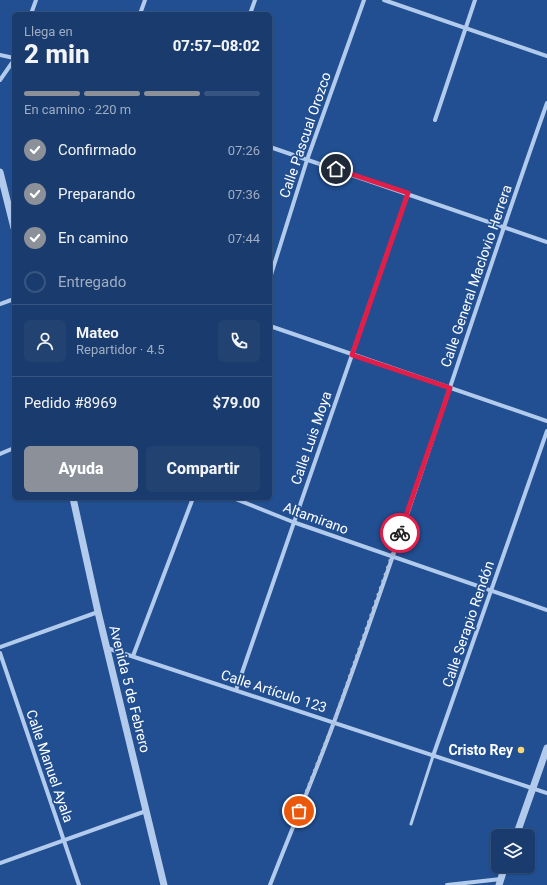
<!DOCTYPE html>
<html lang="es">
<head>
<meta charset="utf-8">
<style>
	:root { --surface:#193b6d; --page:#224272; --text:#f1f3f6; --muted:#9fadc2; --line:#375580; --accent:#8c9099 }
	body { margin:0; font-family:Roboto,sans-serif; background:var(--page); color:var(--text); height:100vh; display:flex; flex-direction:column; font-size:15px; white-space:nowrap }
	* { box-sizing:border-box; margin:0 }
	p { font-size:13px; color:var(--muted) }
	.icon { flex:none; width:22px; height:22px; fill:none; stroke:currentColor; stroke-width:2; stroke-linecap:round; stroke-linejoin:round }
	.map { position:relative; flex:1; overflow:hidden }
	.side { position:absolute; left:12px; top:12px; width:260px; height:488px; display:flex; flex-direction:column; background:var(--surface); border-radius:6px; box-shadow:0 1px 3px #0004,0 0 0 1px var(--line) }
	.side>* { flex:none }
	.tools { position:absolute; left:491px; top:829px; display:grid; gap:8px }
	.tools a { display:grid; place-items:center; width:44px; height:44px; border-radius:6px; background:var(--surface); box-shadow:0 1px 3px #0004,0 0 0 1px var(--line); font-size:20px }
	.pin { position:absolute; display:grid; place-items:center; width:34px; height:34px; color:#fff; margin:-17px; border:2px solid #fff; border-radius:50%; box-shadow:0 1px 4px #0007 }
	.courier { position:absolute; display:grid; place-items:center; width:40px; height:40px; margin:-20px; border:3px solid #e11d48; border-radius:50%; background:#fff; color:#222; box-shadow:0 1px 5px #0007 }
	.overview em { font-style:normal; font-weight:800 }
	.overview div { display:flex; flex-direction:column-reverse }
	.overview { display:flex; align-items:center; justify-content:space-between; height:68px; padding:0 12px }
	h1 { font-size:26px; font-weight:800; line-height:30px }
	.bar { display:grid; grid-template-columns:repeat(4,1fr); gap:6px 4px; align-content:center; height:48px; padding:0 12px }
	.bar i { height:5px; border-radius:3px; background:var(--line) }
	.bar .on { background:var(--accent) }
	.bar p { grid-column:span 4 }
	.line { display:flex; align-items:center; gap:10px; padding:0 12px; border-top:1px solid var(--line) }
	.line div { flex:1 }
	.round { display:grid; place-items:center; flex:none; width:42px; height:42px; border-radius:6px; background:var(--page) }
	ol { padding:0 12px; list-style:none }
	li { display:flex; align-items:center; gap:12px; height:44px }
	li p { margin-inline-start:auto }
	li .icon { padding:4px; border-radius:50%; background:var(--accent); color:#fff; stroke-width:4 }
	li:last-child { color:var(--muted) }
	li i { width:22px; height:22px; border:2px solid var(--line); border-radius:50% }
	.primary-button { display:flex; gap:8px; margin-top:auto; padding:8px 12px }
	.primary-button a { flex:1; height:46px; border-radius:6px; background:var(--accent); color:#fff; font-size:16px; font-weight:800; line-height:46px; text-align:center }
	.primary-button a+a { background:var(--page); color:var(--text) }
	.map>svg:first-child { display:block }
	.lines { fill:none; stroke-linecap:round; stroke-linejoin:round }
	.service { stroke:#b2cbed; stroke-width:3 }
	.minor { stroke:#b2cbed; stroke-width:4 }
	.tertiary { stroke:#b2cbed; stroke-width:7 }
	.done { stroke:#b1c1d8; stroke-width:4; stroke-dasharray:0 7.2 }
	.route { stroke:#e11d48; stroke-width:5 }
	.poi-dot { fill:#f9d573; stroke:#214f91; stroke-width:1.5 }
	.labels { text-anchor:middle; stroke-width:3.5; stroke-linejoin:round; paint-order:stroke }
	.street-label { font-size:14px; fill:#fff; stroke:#214f91 }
	.poi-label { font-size:14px; font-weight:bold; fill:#fff; stroke:#214f91; text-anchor:end }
</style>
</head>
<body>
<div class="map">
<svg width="547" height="885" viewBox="0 0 547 885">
	<rect width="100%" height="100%" fill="#214f91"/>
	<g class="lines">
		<polyline class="service" points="411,824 433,756"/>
		<g class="minor">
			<polyline points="384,0 547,56"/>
			<polyline points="31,14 36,0"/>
			<polyline points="140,14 145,0"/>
			<polyline points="250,14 255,0"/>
			<polyline points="0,55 14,58"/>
			<polyline points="0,80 14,60"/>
			<polyline points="435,120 475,0"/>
			<polyline points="270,147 547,242"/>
			<polyline points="270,278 307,160 364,0"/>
			<polyline points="0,304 14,299"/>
			<polyline points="270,326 547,421"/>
			<polyline points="0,454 14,448"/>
			<polyline points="233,498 293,522 547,610"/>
			<polyline points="0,647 98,612"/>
			<polyline points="107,648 547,793"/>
			<polyline points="0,653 79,885"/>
			<polyline points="133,656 193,498"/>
			<polyline points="236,690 408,193"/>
			<polyline points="433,756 547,431"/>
			<polyline points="0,863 146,811"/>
			<path d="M 270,885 C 291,831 314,777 334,722 C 410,517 474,308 547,103"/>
			<polyline points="447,885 501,879"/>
		</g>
		<g class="tertiary">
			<polyline points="0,172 14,228"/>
			<polyline points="73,498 98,612 164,885"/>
			<polyline points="516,836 547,748"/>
			<polyline points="499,885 505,866"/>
		</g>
	</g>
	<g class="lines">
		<polyline class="done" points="299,811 334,722 400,533"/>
		<polyline class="route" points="336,169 408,193 352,355 450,388 400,533"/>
	</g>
	<circle class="poi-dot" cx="521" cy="750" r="4"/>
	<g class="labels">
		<g class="street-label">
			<text transform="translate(305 135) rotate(-71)" y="5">Calle Pascual Orozco</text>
			<text transform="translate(476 276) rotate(-71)" y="5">Calle General Maclovio Herrera</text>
			<text transform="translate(311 438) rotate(-71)" y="5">Calle Luis Moya</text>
			<text transform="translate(316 518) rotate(20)" y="5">Altamirano</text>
			<text transform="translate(468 624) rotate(-71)" y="5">Calle Serapio Rendón</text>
			<text transform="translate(130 689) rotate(76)" y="5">Avenida 5 de Febrero</text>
			<text transform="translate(274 691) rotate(18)" y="5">Calle Artículo 123</text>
			<text transform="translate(50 766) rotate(71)" y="5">Calle Manuel Ayala</text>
		</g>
		<g class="poi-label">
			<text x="513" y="755">Cristo Rey</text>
		</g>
	</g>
</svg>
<div class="tools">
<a><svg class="icon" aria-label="layers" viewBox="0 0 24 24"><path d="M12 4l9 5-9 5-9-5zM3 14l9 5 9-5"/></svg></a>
</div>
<div class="pin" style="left:299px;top:811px;background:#ea580c"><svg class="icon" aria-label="bag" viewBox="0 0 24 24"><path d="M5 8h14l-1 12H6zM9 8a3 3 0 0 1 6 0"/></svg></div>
<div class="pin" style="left:336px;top:169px;background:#1f2937"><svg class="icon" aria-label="home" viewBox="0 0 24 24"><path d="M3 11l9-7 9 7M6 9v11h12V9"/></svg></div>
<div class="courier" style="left:400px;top:533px"><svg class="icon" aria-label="bike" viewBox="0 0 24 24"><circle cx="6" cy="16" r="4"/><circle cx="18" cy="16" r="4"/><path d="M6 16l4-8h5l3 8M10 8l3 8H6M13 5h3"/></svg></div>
<section class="side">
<div class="overview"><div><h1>2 min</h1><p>Llega en</p></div><em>07:57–08:02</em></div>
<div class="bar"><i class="on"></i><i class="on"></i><i class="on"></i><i></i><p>En camino · 220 m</p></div>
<ol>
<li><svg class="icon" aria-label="check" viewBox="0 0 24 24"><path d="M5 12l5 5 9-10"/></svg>Confirmado<p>07:26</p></li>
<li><svg class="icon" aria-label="check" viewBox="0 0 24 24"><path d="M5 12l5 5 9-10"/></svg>Preparando<p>07:36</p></li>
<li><svg class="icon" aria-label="check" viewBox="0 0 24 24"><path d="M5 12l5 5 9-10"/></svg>En camino<p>07:44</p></li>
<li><i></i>Entregado</li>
</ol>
<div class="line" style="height:72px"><a class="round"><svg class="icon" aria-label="person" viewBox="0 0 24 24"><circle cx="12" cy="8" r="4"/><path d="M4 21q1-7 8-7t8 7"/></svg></a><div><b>Mateo</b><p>Repartidor · 4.5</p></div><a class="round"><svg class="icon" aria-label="phone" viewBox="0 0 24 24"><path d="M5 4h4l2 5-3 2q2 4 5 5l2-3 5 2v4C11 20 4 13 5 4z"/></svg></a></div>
<div class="line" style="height:52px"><div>Pedido #8969</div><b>$79.00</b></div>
<div class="primary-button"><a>Ayuda</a><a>Compartir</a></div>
</section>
</div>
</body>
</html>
